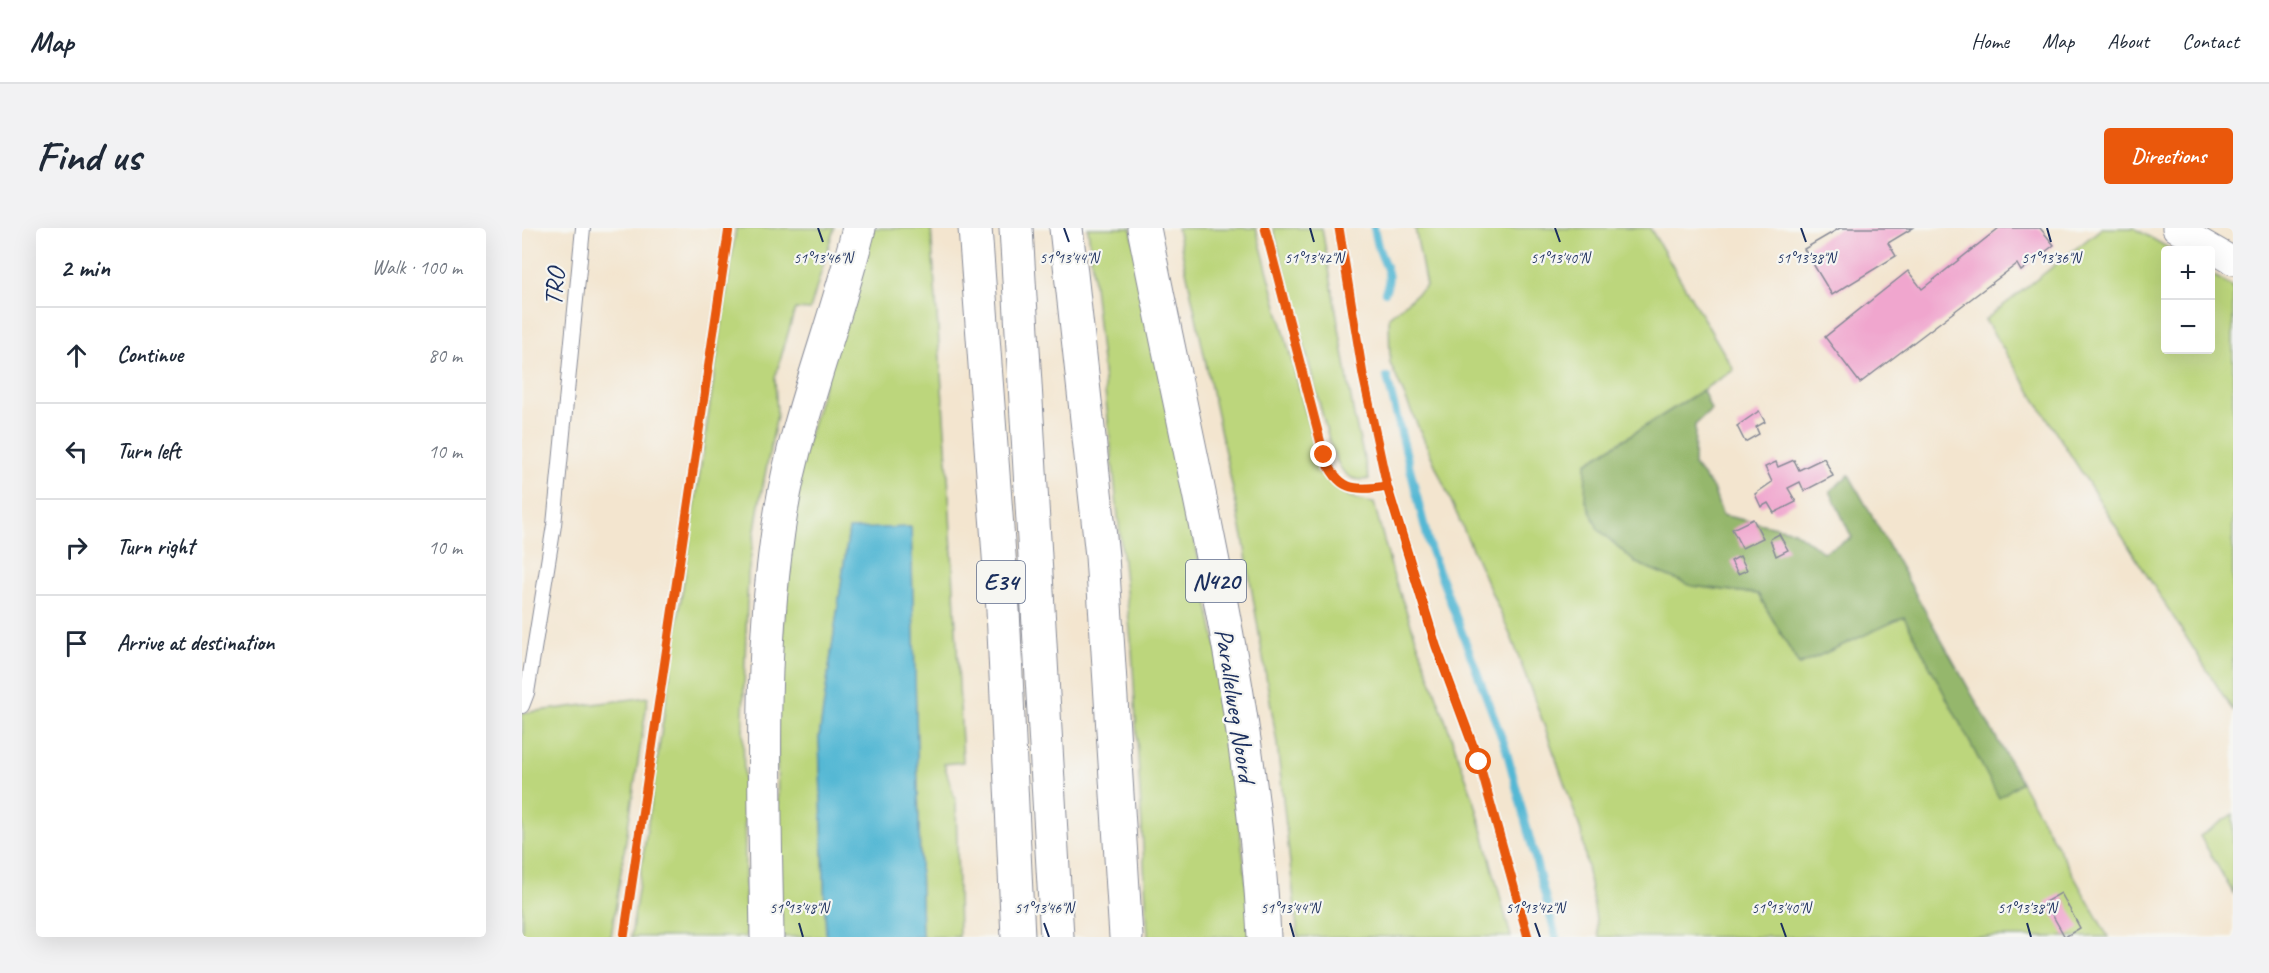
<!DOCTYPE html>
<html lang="en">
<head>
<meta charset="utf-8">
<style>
	body { margin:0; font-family:Caveat,sans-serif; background:#f2f2f3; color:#1f2937 }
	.controls { position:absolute; right:18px; top:18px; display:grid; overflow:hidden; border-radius:6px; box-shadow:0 6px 24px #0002 }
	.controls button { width:54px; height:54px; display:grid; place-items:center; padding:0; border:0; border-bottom:2px solid #e0e1e3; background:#fff; color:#1f2937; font:30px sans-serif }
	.stop { position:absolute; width:18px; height:18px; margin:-14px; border:4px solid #ea580c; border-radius:50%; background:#fff }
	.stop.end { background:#ea580c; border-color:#fff; box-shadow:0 2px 6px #0008 }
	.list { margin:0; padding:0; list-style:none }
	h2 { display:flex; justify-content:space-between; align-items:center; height:78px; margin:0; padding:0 24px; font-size:26px }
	h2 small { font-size:20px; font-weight:400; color:#747a83 }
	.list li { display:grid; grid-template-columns:39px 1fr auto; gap:18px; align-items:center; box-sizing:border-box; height:96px; padding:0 24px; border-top:2px solid #e0e1e3 }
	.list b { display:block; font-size:22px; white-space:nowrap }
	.list em { font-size:20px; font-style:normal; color:#747a83 }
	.icon { flex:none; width:33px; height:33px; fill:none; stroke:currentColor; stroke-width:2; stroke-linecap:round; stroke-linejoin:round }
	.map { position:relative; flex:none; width:1711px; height:709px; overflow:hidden; border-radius:6px }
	header { display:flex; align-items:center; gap:36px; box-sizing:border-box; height:84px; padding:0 30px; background:#fff; border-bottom:2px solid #e0e1e3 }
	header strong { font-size:28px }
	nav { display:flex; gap:33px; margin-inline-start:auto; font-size:21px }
	.intro { display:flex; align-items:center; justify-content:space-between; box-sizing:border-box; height:144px; padding:0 36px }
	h1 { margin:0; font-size:42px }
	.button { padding:15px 27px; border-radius:6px; background:#ea580c; color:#fff; font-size:21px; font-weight:700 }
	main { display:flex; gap:36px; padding:0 36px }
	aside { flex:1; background:#fff; border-radius:6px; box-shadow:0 6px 24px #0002 }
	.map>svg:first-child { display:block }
	.green { fill:#bcd67c; stroke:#6c826d; stroke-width:1.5 }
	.forest { fill:#95b76c; stroke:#587365; stroke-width:1.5 }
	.water { fill:#55b8d4; stroke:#387499; stroke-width:1.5 }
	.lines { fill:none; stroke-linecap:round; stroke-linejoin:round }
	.stream { stroke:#55b8d4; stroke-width:8 }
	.building { fill:#f0a6ce }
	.service-casing { stroke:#878a96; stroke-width:16 }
	.minor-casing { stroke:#878a96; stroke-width:29 }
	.trunk-casing { stroke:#878a96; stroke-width:35 }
	.motorway-casing { stroke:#878a96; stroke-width:35 }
	.service { stroke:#fff; stroke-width:14 }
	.minor { stroke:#fff; stroke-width:27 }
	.trunk { stroke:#fff; stroke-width:33 }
	.motorway { stroke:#fff; stroke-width:33 }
	.cycleway-casing { stroke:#f6f6f2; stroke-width:13 }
	.cycleway { stroke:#e8590c; stroke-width:9 }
	.route { stroke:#ea580c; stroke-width:8 }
	.ticks { fill:none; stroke:#1b2f5e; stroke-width:2 }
	.labels { text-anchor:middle; stroke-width:4.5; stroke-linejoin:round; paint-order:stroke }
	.shield { fill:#f6f6f2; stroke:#5d6b8a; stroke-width:1.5 }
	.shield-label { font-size:24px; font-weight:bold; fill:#1b2f5e }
	.street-label { font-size:26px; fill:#1b2f5e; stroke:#f6f6f2 }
	.ticks-label { font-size:15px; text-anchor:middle; fill:#1b2f5e; stroke:#f6f6f2; stroke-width:4.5; stroke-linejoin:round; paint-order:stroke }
</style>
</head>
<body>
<header>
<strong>Map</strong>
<nav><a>Home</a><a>Map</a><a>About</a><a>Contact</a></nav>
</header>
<div class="intro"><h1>Find us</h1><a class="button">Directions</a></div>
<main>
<aside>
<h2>2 min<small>Walk · 100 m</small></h2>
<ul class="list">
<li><svg class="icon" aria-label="ahead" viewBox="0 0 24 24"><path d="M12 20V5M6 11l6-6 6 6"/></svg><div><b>Continue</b></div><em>80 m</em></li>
<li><svg class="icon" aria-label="left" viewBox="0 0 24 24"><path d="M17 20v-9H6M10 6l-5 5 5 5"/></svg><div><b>Turn left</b></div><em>10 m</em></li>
<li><svg class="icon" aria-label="right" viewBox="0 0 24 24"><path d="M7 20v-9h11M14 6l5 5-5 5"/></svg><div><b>Turn right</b></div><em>10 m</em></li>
<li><svg class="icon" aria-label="arrive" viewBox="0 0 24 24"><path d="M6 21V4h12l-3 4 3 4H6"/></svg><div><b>Arrive at destination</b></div></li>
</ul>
</aside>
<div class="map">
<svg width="1711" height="709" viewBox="0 0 1711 709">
	<rect width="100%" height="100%" fill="#f6f6f2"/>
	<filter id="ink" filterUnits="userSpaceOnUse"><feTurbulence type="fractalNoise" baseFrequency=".0167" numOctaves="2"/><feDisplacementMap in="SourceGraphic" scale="12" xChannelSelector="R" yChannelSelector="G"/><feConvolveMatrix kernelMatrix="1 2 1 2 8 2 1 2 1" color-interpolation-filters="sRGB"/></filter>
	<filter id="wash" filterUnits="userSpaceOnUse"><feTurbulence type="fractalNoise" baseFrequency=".008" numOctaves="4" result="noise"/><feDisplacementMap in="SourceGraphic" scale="24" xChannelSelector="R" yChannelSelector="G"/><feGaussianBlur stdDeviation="1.35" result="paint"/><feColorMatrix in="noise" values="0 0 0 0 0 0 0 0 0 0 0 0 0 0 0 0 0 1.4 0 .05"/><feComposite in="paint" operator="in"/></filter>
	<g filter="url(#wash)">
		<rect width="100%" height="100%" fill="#f3e5cf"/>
		<path class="green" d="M214,0H312L288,82L273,81L253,150L255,187L237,277L226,346L221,490L224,709H109Z
			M348,0H409L426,247L441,534L422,536L434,574L437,709H400L389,299L327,302L297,510L304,709H258L254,463L279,235Z
			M566,0H609L698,436L731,709H626L610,421Z
			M655,0H734L798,238C811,261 825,272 852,275L871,346L953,575L989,709H776L755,515L721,309Z
			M751,0H800L832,188L847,251C823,256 816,238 809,219Z
			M893,0H1128L1212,142L1065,235L1170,358L1236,366L1277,437L1382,388L1477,569L1499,554L1586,709H1077L1059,603L1026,508L990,411L868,135L867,89L904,58Z
			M1580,0H1612L1650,22H1644V122H1688L1689,46L1711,59V483L1463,92Z
			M126,469L89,709H0V485Z
			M1711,586V665L1678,608Z"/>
		<path class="forest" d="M1181,162L1189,182L1173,197L1172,237L1191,260L1200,287L1272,303L1301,324L1330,310L1308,263L1327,247L1499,554L1477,570L1382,389L1277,437L1236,366L1170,358L1114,335L1076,301L1063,271L1064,235Z"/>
		<path class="water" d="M389,299L400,709H304L297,510L327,301Z"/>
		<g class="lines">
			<path class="stream" d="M852,0C854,8 855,17 858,24C864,40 871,47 863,64
				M865,149L908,320L984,521L1034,709"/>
		</g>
		<g id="blocks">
			<path class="building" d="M1318,0H1391L1366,15L1374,28L1310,67L1282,21Z
				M1477,0H1518L1532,17L1499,43L1495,36L1338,155L1303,109L1386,43L1400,61Z
				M1237,183L1243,194L1234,199L1237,206L1223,214L1215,198Z
				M1302,230L1311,248L1282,263L1278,254L1266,260L1274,274L1252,285L1246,275L1239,279L1233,266L1250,254L1243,239L1254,234L1256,239L1272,232L1277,242Z
				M1231,291L1241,310L1220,320L1210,301Z
				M1257,306L1266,322L1254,328L1248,311Z
				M1218,328L1225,342L1216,346L1209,333Z
				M1539,665L1558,700L1543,709L1523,674Z"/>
		</g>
	</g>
	<g filter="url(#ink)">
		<use href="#blocks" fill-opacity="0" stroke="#878a96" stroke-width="1.5"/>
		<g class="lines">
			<g class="service-casing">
				<path id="service" d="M0,478L5,465L32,297L61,0"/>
			</g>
			<g class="minor-casing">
				<path id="minor" d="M1654,0L1711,33"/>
			</g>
			<g class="trunk-casing">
				<path id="trunk" d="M622,0C668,235 730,469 742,709"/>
			</g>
			<g class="motorway-casing">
				<path id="motorway" d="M453,0L481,382L496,709
					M494,0L535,709
					M544,0L580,328L604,709
					M245,709C243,567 236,425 259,284C275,187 314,95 337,0"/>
			</g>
			<use href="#service" class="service"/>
			<use href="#minor" class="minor"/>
			<use href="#trunk" class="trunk"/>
			<use href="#motorway" class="motorway"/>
			<g class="cycleway-casing">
				<path id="cycleway" d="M743,0L802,227C816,263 831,263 865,258
					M817,0L841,147L865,258L914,418L957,534L1006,709
					M102,709L207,0"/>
			</g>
			<use href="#cycleway" class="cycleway"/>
		</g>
	</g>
	<g class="lines" filter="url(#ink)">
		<path class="route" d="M802,227C816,263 831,263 865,258L914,418L957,534"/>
	</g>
	<path class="ticks" d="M296,0L301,14M542,0L547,14M788,0L792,14M1033,0L1038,14M1279,0L1284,14M1525,0L1529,14M277,695L281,709M522,695L527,709M768,695L772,709M1013,695L1018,709M1259,695L1264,709M1505,695L1509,709"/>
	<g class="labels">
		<g class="shield">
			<rect x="664" y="332" width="60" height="42" rx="4.5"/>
			<rect x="455" y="333" width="48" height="42" rx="4.5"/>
		</g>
		<g class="shield-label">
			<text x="694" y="361">N420</text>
			<text x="479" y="362">E34</text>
		</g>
		<g class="street-label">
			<text transform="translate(32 59) rotate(-85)" y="9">TRO</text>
			<text transform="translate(714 477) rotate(81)" y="9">Parallelweg Noord</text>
		</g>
	</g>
	<g class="ticks-label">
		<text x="301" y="35">51°13'46"N</text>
		<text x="547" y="35">51°13'44"N</text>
		<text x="792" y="35">51°13'42"N</text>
		<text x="1038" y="35">51°13'40"N</text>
		<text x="1284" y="35">51°13'38"N</text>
		<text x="1529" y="35">51°13'36"N</text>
		<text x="277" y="685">51°13'48"N</text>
		<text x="522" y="685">51°13'46"N</text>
		<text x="768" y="685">51°13'44"N</text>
		<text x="1013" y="685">51°13'42"N</text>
		<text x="1259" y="685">51°13'40"N</text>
		<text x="1505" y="685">51°13'38"N</text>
	</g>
</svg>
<div class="controls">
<button>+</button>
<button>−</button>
</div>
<div class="stop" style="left:957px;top:534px"></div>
<div class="stop end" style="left:802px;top:227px"></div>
</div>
</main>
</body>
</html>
